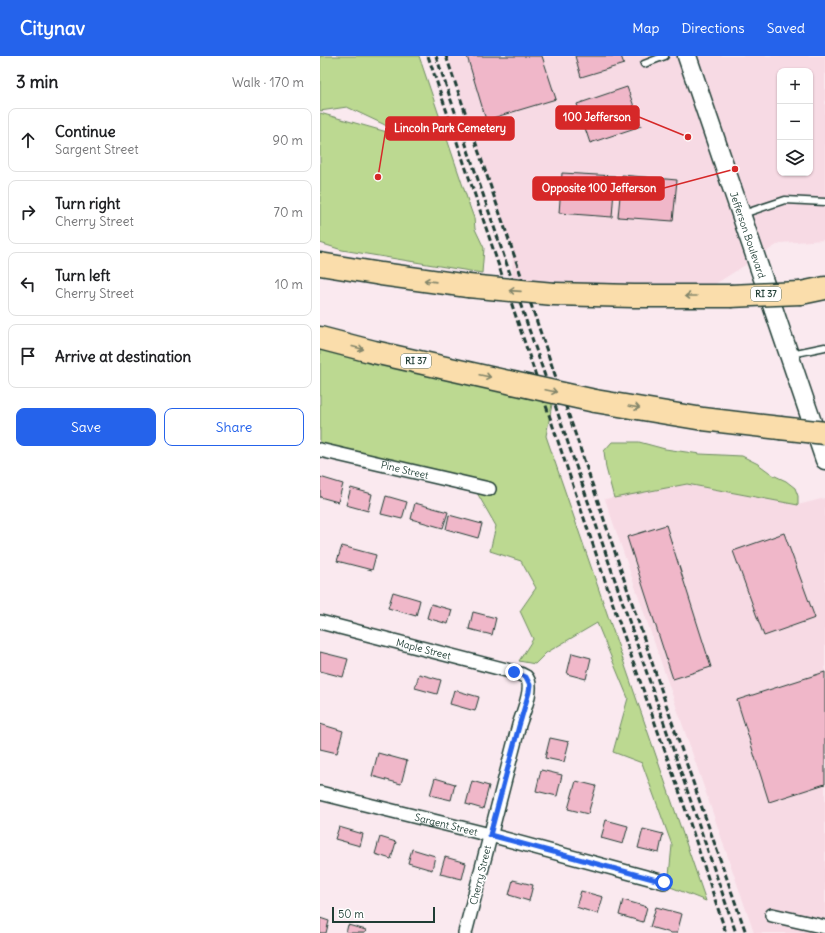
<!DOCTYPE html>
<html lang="en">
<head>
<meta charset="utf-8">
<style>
	body { margin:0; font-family:Delius,sans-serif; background:#f2f2f2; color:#202124 }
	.controls { position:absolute; right:12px; top:12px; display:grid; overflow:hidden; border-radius:8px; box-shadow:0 1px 3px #0004 }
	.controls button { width:36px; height:36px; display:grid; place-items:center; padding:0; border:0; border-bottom:1px solid #e0e0e0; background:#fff; color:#202124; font:20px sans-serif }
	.scale { position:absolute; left:12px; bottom:10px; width:103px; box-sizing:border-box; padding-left:4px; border:2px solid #1f3d34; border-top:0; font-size:11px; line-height:14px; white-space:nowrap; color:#1f3d34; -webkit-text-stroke:3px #fff; paint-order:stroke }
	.stop { position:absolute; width:12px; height:12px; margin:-9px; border:3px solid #2563eb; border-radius:50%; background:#fff }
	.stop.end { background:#2563eb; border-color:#fff; box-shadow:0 1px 4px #0008 }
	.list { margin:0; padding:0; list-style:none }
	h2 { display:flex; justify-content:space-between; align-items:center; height:52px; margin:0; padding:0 16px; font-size:17px }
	h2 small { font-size:13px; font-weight:400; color:#757577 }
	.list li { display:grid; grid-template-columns:26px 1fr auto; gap:12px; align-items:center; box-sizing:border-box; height:64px; margin:0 8px 8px; padding:0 8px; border:1px solid #e0e0e0; border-radius:8px }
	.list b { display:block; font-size:15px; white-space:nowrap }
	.list p { margin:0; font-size:13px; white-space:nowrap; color:#757577 }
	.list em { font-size:13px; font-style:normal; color:#757577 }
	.actions { display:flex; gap:8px; padding:12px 16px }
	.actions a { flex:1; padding:9px 0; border:1px solid #2563eb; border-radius:8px; text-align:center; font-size:14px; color:#2563eb }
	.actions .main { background:#2563eb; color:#fff }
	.icon { flex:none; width:22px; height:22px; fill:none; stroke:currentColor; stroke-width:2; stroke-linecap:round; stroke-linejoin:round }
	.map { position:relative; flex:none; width:505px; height:877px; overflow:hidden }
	header { display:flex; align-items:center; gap:24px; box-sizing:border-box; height:56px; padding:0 20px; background:#2563eb; color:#fff }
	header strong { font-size:19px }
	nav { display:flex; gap:22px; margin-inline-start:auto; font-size:14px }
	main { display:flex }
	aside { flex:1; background:#fff }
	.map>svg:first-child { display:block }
	.built { fill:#f7dae4; fill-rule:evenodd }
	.green { fill:#bcd991; stroke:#6e8b62 }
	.building { fill:#f0b7c9; stroke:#1f3d34 }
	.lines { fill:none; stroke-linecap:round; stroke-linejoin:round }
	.service-casing { stroke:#1f3d34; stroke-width:9 }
	.minor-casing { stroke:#1f3d34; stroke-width:16 }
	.secondary-casing { stroke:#1f3d34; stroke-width:21 }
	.motorway-casing { stroke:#1f3d34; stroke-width:25 }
	.service { stroke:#fff; stroke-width:6 }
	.minor { stroke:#fff; stroke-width:13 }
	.secondary { stroke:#fff; stroke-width:18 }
	.motorway { stroke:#faddab; stroke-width:22 }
	.rail { stroke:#1f3d34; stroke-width:3; stroke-dasharray:6 3; stroke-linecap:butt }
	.motorway-bridge-casing { stroke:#1f3d34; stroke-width:25; stroke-linecap:butt }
	.motorway-bridge { stroke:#faddab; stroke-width:22 }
	.oneway { stroke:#82856a }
	.route { stroke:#2563eb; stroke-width:5 }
	.labels { text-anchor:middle; stroke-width:3.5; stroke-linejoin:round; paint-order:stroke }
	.shield { fill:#fff; stroke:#627771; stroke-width:1 }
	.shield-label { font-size:9px; font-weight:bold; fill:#1f3d34 }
	.street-label { font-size:10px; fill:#1f3d34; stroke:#fff }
	.leader { fill:none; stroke:#d62828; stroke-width:1.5 }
	.callout-dot { fill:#d62828; stroke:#fff; stroke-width:1.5 }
	.callout { fill:#d62828; stroke:#d62828; stroke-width:1.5 }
	.callout-label { font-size:11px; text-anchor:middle; font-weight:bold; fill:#fff }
</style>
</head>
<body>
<header>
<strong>Citynav</strong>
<nav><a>Map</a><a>Directions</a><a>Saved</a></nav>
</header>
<main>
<aside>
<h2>3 min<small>Walk · 170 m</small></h2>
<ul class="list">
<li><svg class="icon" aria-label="ahead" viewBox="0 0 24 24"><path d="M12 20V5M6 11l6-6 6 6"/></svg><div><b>Continue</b><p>Sargent Street</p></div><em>90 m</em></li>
<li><svg class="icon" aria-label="right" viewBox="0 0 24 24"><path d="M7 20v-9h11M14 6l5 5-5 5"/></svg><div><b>Turn right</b><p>Cherry Street</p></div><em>70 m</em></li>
<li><svg class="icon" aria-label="left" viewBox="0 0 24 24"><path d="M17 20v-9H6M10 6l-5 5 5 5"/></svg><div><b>Turn left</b><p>Cherry Street</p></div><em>10 m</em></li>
<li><svg class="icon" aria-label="arrive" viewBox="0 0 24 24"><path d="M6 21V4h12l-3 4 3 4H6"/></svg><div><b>Arrive at destination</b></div></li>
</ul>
<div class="actions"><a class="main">Save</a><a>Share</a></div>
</aside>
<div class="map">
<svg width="505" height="877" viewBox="0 0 505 877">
	<rect width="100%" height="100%" fill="#fae9ef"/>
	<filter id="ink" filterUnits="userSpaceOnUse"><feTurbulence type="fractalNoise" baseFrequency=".025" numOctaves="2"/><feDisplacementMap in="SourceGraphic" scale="8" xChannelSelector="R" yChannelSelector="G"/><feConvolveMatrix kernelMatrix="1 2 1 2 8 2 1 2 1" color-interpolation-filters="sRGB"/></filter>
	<g filter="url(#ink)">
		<path class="built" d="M127,0H505V184L460,187L381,237L192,225L193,195ZM460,15H490V117H460Z
			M367,428L478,449L505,442V877H434L285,443Z"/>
		<path class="green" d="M0,0H99L151,154L154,162L155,173L164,192L162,217L22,194L0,187V57L88,82L63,68L27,51L0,55Z
			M0,281L233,343L226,380L386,845L348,830L352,789L322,707L293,696L308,642L277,567L226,597L215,608L199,605L213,583L200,555L216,532L201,505L170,495L176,470L156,435L0,393Z
			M292,386H319L345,393L380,398L422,400L438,408L453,419L466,425L475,432L478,440V449L367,428L294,442L286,412L284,395Z"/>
		<path class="building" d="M147,0H222L236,43L166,64Z
			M255,0H301L304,8L261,21Z
			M307,31L321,70L270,87L257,48Z
			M242,117L295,120L292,161L239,157Z
			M302,119L357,124L353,165L298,161Z
			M0,421L23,428L18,446L0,441Z
			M31,432L52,438L48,455L26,449Z
			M66,440L87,446L82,463L61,458Z
			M95,447L128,456L123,472L91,463Z
			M129,459L162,468L158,482L126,473Z
			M346,469L391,611L353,623L307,481Z
			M464,477L495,562L444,580L413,495Z
			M22,490L56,499L52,514L17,505Z
			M73,536L100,544L96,560L68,552Z
			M111,548L132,554L128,568L107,562Z
			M153,556L176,562L172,579L149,573Z
			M0,596L28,603L23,621L0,615Z
			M252,597L271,602L266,623L247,618Z
			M505,616V728L449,746L417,644Z
			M99,618L121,624L117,638L95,632Z
			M134,634L159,641L155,655L130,648Z
			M0,668L23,675L17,697L0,693Z
			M230,682L249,686L244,706L225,702Z
			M58,697L87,705L81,728L52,720Z
			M221,714L242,719L237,740L216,735Z
			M115,722L135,728L131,744L110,739Z
			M152,725L169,730L163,753L146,748Z
			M256,725L276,730L268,758L248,753Z
			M286,764L308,770L303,788L281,782Z
			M19,771L43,778L40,790L15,783Z
			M323,773L343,778L339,797L318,792Z
			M60,781L76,786L71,803L55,798Z
			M92,793L115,800L112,814L88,807Z
			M125,801L146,807L142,823L120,818Z
			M193,824L213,829L209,845L189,839Z
			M261,835L283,841L278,858L256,851Z
			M303,844L327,851L323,866L299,859Z
			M336,851L362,858L357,877H351L330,871Z
			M0,862L9,865L6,877H0Z
			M28,869L46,874L45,877H26Z"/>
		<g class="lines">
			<g class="service-casing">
				<path id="service" d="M324,8L345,0
					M423,158L465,144L505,146
					M471,298L505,291"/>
			</g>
			<g class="minor-casing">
				<g id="minor">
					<path id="s1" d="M0,394L169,433"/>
					<path id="s2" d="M0,566L194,616C198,617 203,619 206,621C215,630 202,659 199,669L145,877"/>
					<path id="s3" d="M0,737L170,779L344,826"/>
					<path d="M452,859L505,871"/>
				</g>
			</g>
			<g class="secondary-casing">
				<g id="secondary">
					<path id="s4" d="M367,0L505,404"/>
				</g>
			</g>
			<g class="motorway-casing">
				<path id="motorway" d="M0,208L61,218L148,230
					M481,237L505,232
					M234,238L314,240H410
					M0,282L54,296L193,327
					M275,345L383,363L460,372"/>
			</g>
			<use href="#service" class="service"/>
			<use href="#minor" class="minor"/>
			<use href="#secondary" class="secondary"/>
			<use href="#motorway" class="motorway"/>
			<path class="rail" d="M108,0L298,563L362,743L406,877
				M116,0L188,212L416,877
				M126,0L258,386L354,672L426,877"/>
			<g class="motorway-bridge-casing">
				<path id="motorway-bridge" d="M148,230L234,238
					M410,240L481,237
					M193,327L275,345
					M460,372L505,377"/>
			</g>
			<use href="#motorway-bridge" class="motorway-bridge"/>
		</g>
		<defs><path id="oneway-shaft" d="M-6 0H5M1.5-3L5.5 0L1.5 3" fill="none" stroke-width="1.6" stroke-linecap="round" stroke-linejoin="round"/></defs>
		<g class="oneway">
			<use href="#oneway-shaft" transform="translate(110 225) rotate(-172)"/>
			<use href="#oneway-shaft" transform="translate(195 235) rotate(-176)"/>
			<use href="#oneway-shaft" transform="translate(371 240) rotate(180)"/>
			<use href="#oneway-shaft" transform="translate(38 292) rotate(14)"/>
			<use href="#oneway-shaft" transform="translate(165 320) rotate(12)"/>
			<use href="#oneway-shaft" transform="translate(231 335) rotate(12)"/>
			<use href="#oneway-shaft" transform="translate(314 351) rotate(10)"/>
		</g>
	</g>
	<g class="lines" filter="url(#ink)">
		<path class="route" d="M194,616L206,621L210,629L209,636L199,670L170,779L344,826"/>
	</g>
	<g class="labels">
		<g class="shield">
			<rect x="431" y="231" width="30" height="14" rx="3"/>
			<rect x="81" y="298" width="30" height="14" rx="3"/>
		</g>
		<g class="shield-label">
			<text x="446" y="241">RI 37</text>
			<text x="96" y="308">RI 37</text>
		</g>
		<g class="street-label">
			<text dy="4" stroke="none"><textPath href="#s4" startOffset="189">Jefferson Boulevard</textPath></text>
			<text dy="4" stroke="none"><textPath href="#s1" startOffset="87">Pine Street</textPath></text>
			<text dy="4" stroke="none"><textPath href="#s2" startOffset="107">Maple Street</textPath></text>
			<text dy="4" stroke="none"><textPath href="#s3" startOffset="130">Sargent Street</textPath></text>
			<text transform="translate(160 819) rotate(-76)" y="4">Cherry Street</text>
		</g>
	</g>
	<path class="leader" d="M368 81L319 61M58 121L66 72M415 113L344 132"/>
	<g class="callout-dot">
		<circle cx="368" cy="81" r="4"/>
		<circle cx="58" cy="121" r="4"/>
		<circle cx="415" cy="113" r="4"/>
	</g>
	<g class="callout">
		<rect x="236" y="50" width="83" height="23" rx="4"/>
		<rect x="66" y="61" width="128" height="23" rx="4"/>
		<rect x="213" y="121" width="131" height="23" rx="4"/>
	</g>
	<g class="callout-label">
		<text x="277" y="65">100 Jefferson</text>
		<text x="130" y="76">Lincoln Park Cemetery</text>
		<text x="279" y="136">Opposite 100 Jefferson</text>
	</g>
</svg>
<div class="controls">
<button>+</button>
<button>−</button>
<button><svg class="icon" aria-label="layers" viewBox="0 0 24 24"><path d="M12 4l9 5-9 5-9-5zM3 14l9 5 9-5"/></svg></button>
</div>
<div class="scale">50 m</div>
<div class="stop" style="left:344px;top:826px"></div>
<div class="stop end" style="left:194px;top:616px"></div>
</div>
</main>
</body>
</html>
